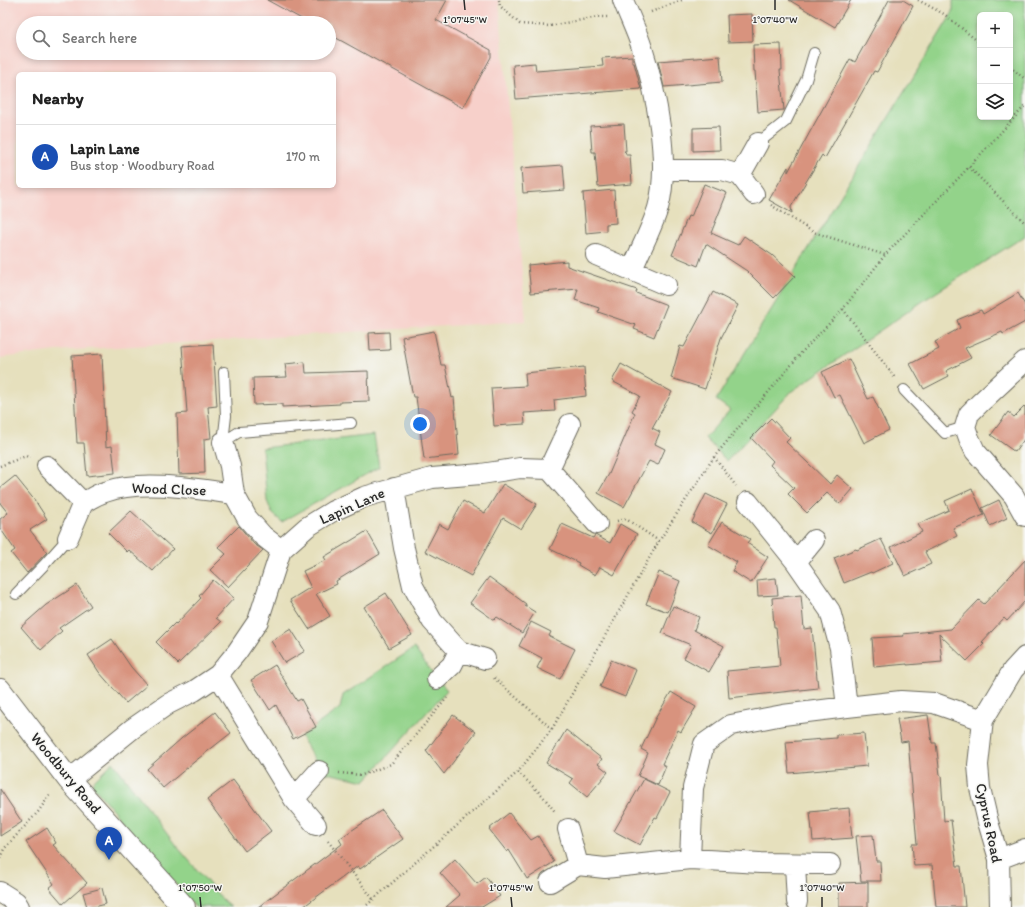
<!DOCTYPE html>
<html lang="en">
<head>
<meta charset="utf-8">
<style>
	body { margin:0; font-family:Itim,sans-serif; background:#f2f2f2; color:#222 }
	.controls { position:absolute; right:12px; top:12px; display:grid; overflow:hidden; border-radius:6px; box-shadow:0 2px 6px #0003 }
	.controls button { width:36px; height:36px; display:grid; place-items:center; padding:0; border:0; border-bottom:1px solid #e0e0e0; background:#fff; color:#222; font:20px sans-serif }
	.you { position:absolute; left:420px; top:424px; width:14px; height:14px; margin:-10px; border:3px solid #fff; border-radius:50%; background:#1a73e8; box-shadow:0 0 0 6px #1a73e833 }
	.badge { display:grid; place-items:center; width:26px; height:26px; border-radius:50%; background:#b5179e; color:#fff; font-size:13px; font-weight:700 }
	.pin { position:absolute; translate:-50% -33px; filter:drop-shadow(0 1px 2px #0008) }
	.pin::after { content:''; position:absolute; top:21px; width:14px; height:12px; background:inherit; clip-path:polygon(0 0,100% 0,50% 100%) }
	.list { margin:0; padding:0; list-style:none }
	h2 { display:flex; justify-content:space-between; align-items:center; height:52px; margin:0; padding:0 16px; font-size:17px }
	h2 small { font-size:13px; font-weight:400; color:#767676 }
	.list li { display:grid; grid-template-columns:26px 1fr auto; gap:12px; align-items:center; box-sizing:border-box; height:64px; padding:0 16px; border-top:1px solid #e0e0e0 }
	.list b { display:block; font-size:15px; white-space:nowrap }
	.list p { margin:0; font-size:13px; white-space:nowrap; color:#767676 }
	.list em { font-size:13px; font-style:normal; color:#767676 }
	.icon { flex:none; width:22px; height:22px; fill:none; stroke:currentColor; stroke-width:2; stroke-linecap:round; stroke-linejoin:round }
	.map { position:relative; flex:none; width:1025px; height:907px; overflow:hidden }
	.search { position:absolute; background:#fff; box-shadow:0 2px 6px #0003; left:16px; top:16px; width:320px; height:44px; display:flex; align-items:center; gap:10px; box-sizing:border-box; padding:0 14px; border-radius:22px; color:#767676; font-size:15px }
	.panel { position:absolute; background:#fff; box-shadow:0 2px 6px #0003; left:16px; top:72px; width:320px; height:116px; border-radius:6px }
	.map>svg:first-child { display:block }
	.built { fill:#f7d0ca; fill-rule:evenodd }
	.green { fill:#93d38a; stroke:#5f7f5a; fill-rule:evenodd }
	.building { fill:#d8937e }
	.lines { fill:none; stroke-linecap:round; stroke-linejoin:round }
	.service-casing { stroke:#6c6a5e; stroke-width:12 }
	.minor-casing { stroke:#6c6a5e; stroke-width:22 }
	.tertiary-casing { stroke:#6c6a5e; stroke-width:24 }
	.path { stroke:#6c6a5e; stroke-width:2.5; stroke-dasharray:1 3; stroke-linecap:butt }
	.service { stroke:#fff; stroke-width:10 }
	.minor { stroke:#fff; stroke-width:20 }
	.tertiary { stroke:#fff; stroke-width:22 }
	.ticks { fill:none; stroke:#2b2b2b; stroke-width:1.5 }
	.labels { text-anchor:middle; stroke-width:3; stroke-linejoin:round; paint-order:stroke }
	.street-label { font-size:15px; fill:#2b2b2b; stroke:#f6f6f2 }
	.ticks-label { font-size:10px; text-anchor:middle; fill:#2b2b2b; stroke:#f6f6f2; stroke-width:3; stroke-linejoin:round; paint-order:stroke }
</style>
</head>
<body>
<div class="map">
<svg width="1025" height="907" viewBox="0 0 1025 907">
	<rect width="100%" height="100%" fill="#f6f6f2"/>
	<filter id="ink" filterUnits="userSpaceOnUse"><feTurbulence type="fractalNoise" baseFrequency=".025" numOctaves="2"/><feDisplacementMap in="SourceGraphic" scale="8" xChannelSelector="R" yChannelSelector="G"/><feConvolveMatrix kernelMatrix="1 2 1 2 8 2 1 2 1" color-interpolation-filters="sRGB"/></filter>
	<filter id="wash" filterUnits="userSpaceOnUse"><feTurbulence type="fractalNoise" baseFrequency=".012" numOctaves="4" result="noise"/><feDisplacementMap in="SourceGraphic" scale="16" xChannelSelector="R" yChannelSelector="G"/><feGaussianBlur stdDeviation="0.9" result="paint"/><feColorMatrix in="noise" values="0 0 0 0 0 0 0 0 0 0 0 0 0 0 0 0 0 1.4 0 .05"/><feComposite in="paint" operator="in"/></filter>
	<g filter="url(#wash)">
		<rect width="100%" height="100%" fill="#e6e0bd"/>
		<path class="built" d="M0,0H499L526,321L56,351L0,358ZM23,23H329V53H23ZM18,74H334V186H18Z"/>
		<path class="green" d="M953,0H1025V236L929,297L792,391L727,461L705,438L730,410L716,400L953,12ZM980,15H1010V117H980Z
			M374,435L379,467L282,522L272,513L267,501L262,448Z
			M414,648L437,679L447,690L365,781L322,772L301,736L340,708L343,695Z
			M113,762L174,843L222,899L231,907H195L91,784Z"/>
		<g id="blocks">
			<path class="building" d="M267,0H447L436,20L491,50V57L463,108L329,34V23H309Z
				M789,0H851L835,27Z
				M889,0H903L913,6L877,72L874,71L825,158L822,155L791,207L792,213L769,200L788,167V172L850,59L855,62Z
				M752,14L753,41L728,42L727,15Z
				M781,44L782,70H780L784,110L758,112L755,71H754L753,45Z
				M632,56V63H634L641,89L516,99L513,65L535,63L536,71L603,66L602,58Z
				M720,56L722,82L664,87L658,61Z
				M624,124L626,151H624L626,153V155H630L632,184L598,187L595,152H592L590,126Z
				M719,127L720,150L693,151V128Z
				M563,165L565,190L523,193L521,168Z
				M704,184L727,193L711,233L738,245L744,236L772,255L795,276L774,298L747,271L706,244L698,266L672,255L688,216L691,217Z
				M614,190L616,223L606,224V231L586,233L583,193Z
				M567,261V266L637,290L636,293L667,305L654,337L634,329L636,325L598,312L599,308L575,300L578,289L531,293L528,265Z
				M713,292L738,305L721,338L705,389L671,378L680,346L684,347Z
				M1018,293L1025,305V322L1003,334L1002,332L965,348L971,358L946,371L949,376L924,389L910,364L939,349L935,342L960,328L957,320L981,310L983,314Z
				M434,331L441,365H445L452,398L454,397L459,455L424,459L416,397H413L402,337Z
				M389,332L390,350L370,351L369,333Z
				M213,344L217,406L208,407L211,438L204,439L205,473L179,474L177,414L187,413L182,346Z
				M102,354L106,447L112,446L115,473L87,476L84,443H77L72,356Z
				M849,359L868,399L873,397L889,430L864,443L840,395L834,397L822,372Z
				M305,362L306,373L368,371L369,401L340,402V404L282,407V404L254,405L253,378L287,377L285,364Z
				M621,364L672,392L652,428L660,432L655,444L665,449L658,465L649,461L624,507L598,493L609,474L635,413L632,411L640,396L612,381Z
				M584,367L586,396L554,400L555,411L524,413L525,424L494,426L491,388L526,386L525,373Z
				M1025,406V438L1015,452L991,435L1008,412L1014,417Z
				M771,418L790,438L786,442L830,484L837,475L853,489L840,504L827,493L807,513L788,494L794,488L770,465L773,461L751,438Z
				M15,476L36,502L47,519L30,530L47,552L27,573L11,553L15,550L0,528V519L8,513L0,503V488Z
				M503,484L537,504L521,529L503,518L471,576L425,551L439,524L448,529L463,501L485,513Z
				M972,489L984,515L953,528L957,536L925,552L931,564L905,576L891,547L922,532L918,524L949,510L945,501Z
				M706,494L727,504L712,533L692,522Z
				M999,500L1007,518L990,526L982,508Z
				M131,511L173,549L153,571L129,550L127,552L108,533Z
				M722,522L750,539L747,543L768,557L751,583L732,571L737,562L708,545Z
				M562,524L593,538L595,535L610,543L620,524L637,534L614,575L600,567L595,575L578,565L579,563L550,549Z
				M239,526L254,544L263,550L228,587L210,570L226,554L218,547Z
				M367,531L380,554L336,581L337,584L316,594L330,616L309,629L290,600L311,587V588L303,571L326,560L324,557Z
				M881,539L893,563L872,573L871,572L844,583L834,558L856,549L857,550Z
				M1025,560V601L1007,621L1004,618L982,642L984,644L967,661L939,634L942,662L907,665V664L874,667L872,638L904,636L903,634L951,629L979,600L984,604Z
				M659,572L680,581L668,612L646,604Z
				M489,577L526,604L525,606L535,612L522,633L497,617L494,620L470,603Z
				M776,578L778,595L758,596L757,580Z
				M213,580L234,598L216,618L221,622L178,664L156,642L175,623L176,624L201,598L199,596Z
				M77,585L91,606L59,628L62,631L41,650L21,627L46,605Z
				M386,593L412,635L389,648L364,607Z
				M801,595L804,629L812,628L818,688L729,698L727,671L780,666L776,627H774L772,598Z
				M673,606L699,617L694,630L724,646L709,672L684,658L691,645L662,633Z
				M531,622L551,632L549,636L575,649L560,679L537,668L542,658L519,646Z
				M291,629L305,651L285,663L271,641Z
				M112,639L131,667L147,685L126,703L99,672L88,655Z
				M611,660L636,670L625,697L600,687Z
				M275,665L297,701L301,699L316,727L293,739L276,705L270,710L251,680Z
				M671,692L696,707L681,732L678,730L662,764L666,766L658,785L638,776L648,753L641,749L655,719Z
				M215,712L231,733L194,762L163,788L147,769L182,738Z
				M453,715L476,732L444,774L426,751Z
				M928,715L932,743H936L940,775H941L944,821L951,820L957,866H961L965,907H936L932,865L914,866L912,844H917L908,741L901,742L897,719Z
				M566,730L602,759L598,764L608,772L587,797L570,783L573,779L546,763Z
				M864,733L867,766L789,773L786,742L836,738V735Z
				M644,779L670,792L657,818L655,817L640,845L614,831Z
				M233,780L271,831L245,851L207,800Z
				M0,789L22,822L0,836Z
				M849,808L852,838L813,841L810,812Z
				M382,810L403,839L360,869L358,866L303,907H258L342,844L339,839Z
				M509,813L531,840L538,836L554,862L527,879L509,850L507,852L489,829Z
				M47,828L56,843L53,845L87,883L63,904L49,888L54,884L26,842Z
				M873,835L876,861H880L881,881H861L856,836Z
				M455,859L477,884L486,877L500,896L482,907H446L460,895L440,873Z
				M868,882V907H839V883Z
				M102,888L106,904L94,907H87L83,893Z"/>
		</g>
	</g>
	<g filter="url(#ink)">
		<use href="#blocks" fill-opacity="0" stroke="#6c6a5e" stroke-width="1"/>
		<g class="lines">
			<g class="service-casing">
				<path id="service" d="M758,143L786,121L806,80L814,53
					M904,390L945,433L965,427
					M223,442L239,432L351,423
					M223,442L226,416L224,372
					M16,594L44,565L68,538"/>
			</g>
			<g class="minor-casing">
				<path id="minor" d="M623,0C629,16 637,32 642,48C656,92 671,163 658,208C652,228 640,250 632,270
					M664,170H722L740,175L754,194
					M740,175L758,143
					M596,255L666,285
					M1025,361L980,403L969,414L965,427L969,438L975,451L1014,496L1025,516
					M570,424L549,469L597,524
					M223,442L230,466L234,494L247,518L263,536L281,550
					M47,466L83,503L68,538
					M394,488L404,548L413,586L432,621L459,651L485,659
					M748,502L796,562L830,611L840,648L847,707
					M83,503C90,499 97,494 105,492C141,479 197,489 234,494
					M796,562L814,540
					M218,675L294,799L316,825
					M437,679L452,665L459,651
					M69,780L132,729L168,704L194,691L218,675L237,652L258,621L281,550L307,527L333,511L364,497L432,478L481,474L520,468L549,469
					M294,799L319,771
					M690,859L693,788L704,744L731,725L783,715L847,707L901,701L934,703L983,720
					M999,859L1025,849
					M795,864L797,902
					M578,865L605,868L690,859L760,863L830,864
					M550,882L578,865L568,829
					M0,892L16,902L19,907
					M1000,907L999,859L988,822L980,788L978,765L983,720L1013,670L1025,657"/>
			</g>
			<g class="tertiary-casing">
				<path id="tertiary" d="M0,690L69,780L184,907"/>
			</g>
			<path class="path" d="M499,0L500,6L520,24L549,26L598,17H609
				M918,0L944,14L980,43
				M651,12L682,0
				M1010,67L1025,79
				M969,167L1025,223
				M771,205L813,232L885,255
				M843,309L895,378
				M714,457L736,486
				M0,466L26,456L30,458
				M617,521L626,519L659,541
				M494,678L552,729
				M518,772L542,795L556,813
				M339,773L362,775L391,764L447,698
				M328,841L373,899
				M0,858L4,849L38,812L51,793
				M367,905L518,772L552,729L659,541L714,457L802,352L843,309L885,255L969,167L1025,106"/>
			<use href="#service" class="service"/>
			<use href="#minor" class="minor"/>
			<use href="#tertiary" class="tertiary"/>
		</g>
	</g>
	<path class="ticks" d="M464,0L465,10M775,0V10M200,897L201,907M511,897L512,907M822,897V907"/>
	<g class="labels">
		<g class="street-label">
			<text transform="translate(169 489) rotate(2)" y="5">Wood Close</text>
			<text transform="translate(352 506) rotate(-24)" y="5">Lapin Lane</text>
			<text transform="translate(66 773) rotate(50)" y="5">Woodbury Road</text>
			<text transform="translate(989 823) rotate(78)" y="5">Cyprus Road</text>
		</g>
	</g>
	<g class="ticks-label">
		<text x="465" y="23">1°07'45"W</text>
		<text x="775" y="23">1°07'40"W</text>
		<text x="200" y="891">1°07'50"W</text>
		<text x="511" y="891">1°07'45"W</text>
		<text x="822" y="891">1°07'40"W</text>
	</g>
</svg>
<div class="controls">
<button>+</button>
<button>−</button>
<button><svg class="icon" aria-label="layers" viewBox="0 0 24 24"><path d="M12 4l9 5-9 5-9-5zM3 14l9 5 9-5"/></svg></button>
</div>
<div class="you"></div>
<div class="pin badge" style="left:109px;top:860px;background:#1a4fb4">A</div>
<div class="search"><svg class="icon" aria-label="search" viewBox="0 0 24 24"><circle cx="10" cy="10" r="6"/><path d="M15 15l6 6"/></svg>Search here</div>
<section class="panel">
<h2>Nearby<small></small></h2>
<ul class="list">
<li><span class="badge" style="background:#1a4fb4">A</span><div><b>Lapin Lane</b><p>Bus stop · Woodbury Road</p></div><em>170 m</em></li>
</ul>
</section>
</div>
</body>
</html>
